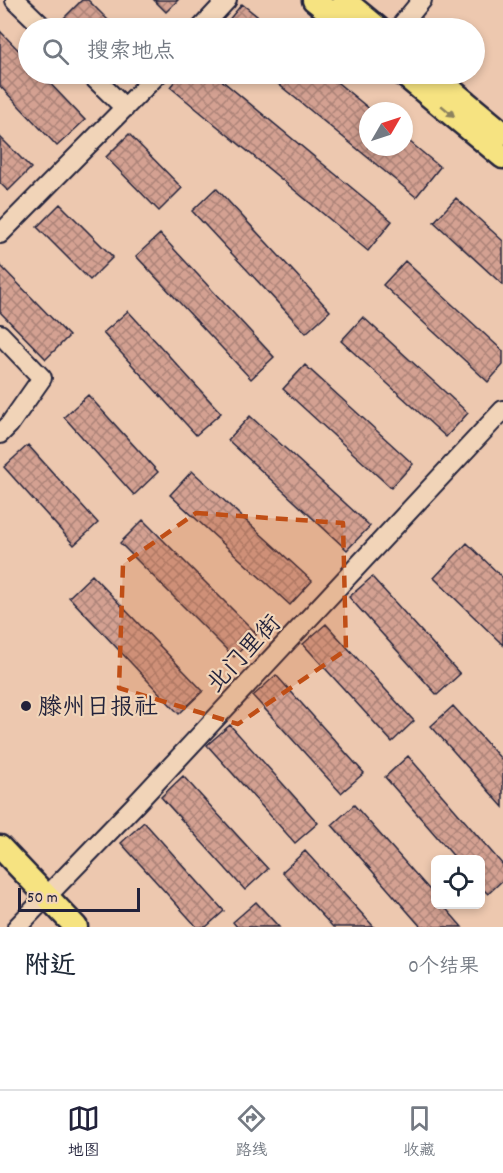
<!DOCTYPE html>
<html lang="zh">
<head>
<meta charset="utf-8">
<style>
	body { margin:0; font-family:Dekko,"LXGW WenKai TC",sans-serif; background:#f6f6f7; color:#1f2937 }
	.controls { position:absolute; right:18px; bottom:18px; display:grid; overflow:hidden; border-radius:9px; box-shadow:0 3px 9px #0003 }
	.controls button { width:54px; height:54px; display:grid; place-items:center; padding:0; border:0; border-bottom:2px solid #e0e1e3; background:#fff; color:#1f2937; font:30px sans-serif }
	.compass { position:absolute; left:359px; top:102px; width:54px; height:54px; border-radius:50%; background:#fff; box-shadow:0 3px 9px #0003; rotate:51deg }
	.scale { position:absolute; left:18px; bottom:15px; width:122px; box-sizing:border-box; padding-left:6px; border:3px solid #22223b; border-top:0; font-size:16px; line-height:21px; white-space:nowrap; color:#22223b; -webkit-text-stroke:4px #f1d4b8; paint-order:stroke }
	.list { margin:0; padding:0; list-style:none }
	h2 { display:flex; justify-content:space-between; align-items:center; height:78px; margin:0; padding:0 24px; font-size:26px }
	h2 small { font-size:20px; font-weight:400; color:#747a83 }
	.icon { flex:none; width:33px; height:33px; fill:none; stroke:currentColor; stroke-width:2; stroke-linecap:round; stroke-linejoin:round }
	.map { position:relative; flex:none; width:503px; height:927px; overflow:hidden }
	.search { position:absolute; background:#fff; box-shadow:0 3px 9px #0003; left:18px; right:18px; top:18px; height:66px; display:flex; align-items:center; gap:15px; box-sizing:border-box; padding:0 21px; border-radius:33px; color:#747a83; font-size:22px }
	.sheet { height:162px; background:#fff }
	nav { display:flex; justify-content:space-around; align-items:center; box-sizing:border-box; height:84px; border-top:2px solid #e0e1e3; background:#fff; font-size:16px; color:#747a83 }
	nav a { display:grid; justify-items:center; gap:3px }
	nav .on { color:#22223b }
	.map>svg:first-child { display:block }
	.building { fill:url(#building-cross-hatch); stroke:#22223b; stroke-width:1.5 }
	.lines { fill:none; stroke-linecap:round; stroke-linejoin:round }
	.minor-casing { stroke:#22223b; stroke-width:22 }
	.major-casing { stroke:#22223b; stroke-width:27 }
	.minor { stroke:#f1d4b8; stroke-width:18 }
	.major { stroke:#f6e381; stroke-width:22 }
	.oneway { fill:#8c825e }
	.marked { fill:#c04e15; fill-opacity:0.2; stroke:#c04e15; stroke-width:4.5; stroke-dasharray:12 8; stroke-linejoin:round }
	.poi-dot { fill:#22223b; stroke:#f1d4b8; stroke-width:2 }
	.labels { text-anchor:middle; stroke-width:4.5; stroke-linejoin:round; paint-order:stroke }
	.street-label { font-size:24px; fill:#22223b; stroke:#f1d4b8 }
	.poi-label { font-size:24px; fill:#22223b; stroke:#f1d4b8; text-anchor:start }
</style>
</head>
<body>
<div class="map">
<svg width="503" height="927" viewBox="0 0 503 927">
	<defs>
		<pattern id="building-cross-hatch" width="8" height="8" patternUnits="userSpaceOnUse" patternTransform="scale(1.5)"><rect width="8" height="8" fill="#d4a192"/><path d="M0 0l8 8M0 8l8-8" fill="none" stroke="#ac8378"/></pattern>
	</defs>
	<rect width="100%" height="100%" fill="#edc8af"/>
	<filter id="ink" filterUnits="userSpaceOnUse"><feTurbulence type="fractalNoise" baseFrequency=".0167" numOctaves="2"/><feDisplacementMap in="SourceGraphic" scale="12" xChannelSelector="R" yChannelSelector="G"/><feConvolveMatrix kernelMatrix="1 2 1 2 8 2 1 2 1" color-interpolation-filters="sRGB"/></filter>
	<g filter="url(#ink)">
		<path class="building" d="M82,0H88L116,28H71L62,20Z
			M154,0H178L166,12Z
			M242,4L272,28H222Z
			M0,31L28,60V74H41L85,120L57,146L0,86Z
			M181,74H214L392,221L368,251L170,87Z
			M266,74H327L372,111H368V147H404V137L440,167L416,197Z
			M129,134L182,188L159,211L106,157Z
			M0,137L31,168L8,191L0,183Z
			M216,188L330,311L306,333L192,211Z
			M456,198L503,241V285L434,222Z
			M60,204L113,257L90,280L37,227Z
			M160,234L274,357L251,379L136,256Z
			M405,261L503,351V365L488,382L383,285Z
			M0,265L69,336L46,359L0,312Z
			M128,311L221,413L196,435L103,333Z
			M363,317L468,413L446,437L341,341Z
			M305,365L413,464L391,488L283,389Z
			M88,395L158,472L134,495L64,417Z
			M250,416L370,526L347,550L228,440Z
			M28,445L98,523L74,545L4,467Z
			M192,471L312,581L290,605L170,495Z
			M143,520L257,634L234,657L120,543Z
			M467,543L503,578V645L434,578Z
			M92,575L203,691L179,714L69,597Z
			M372,577L460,674L437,695L349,597Z
			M326,624L414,721L392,742L303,644Z
			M276,675L364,773L341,793L253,696Z
			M453,706L503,761V807L431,726Z
			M230,725L318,823L295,843L207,745Z
			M408,756L503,865V880L488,894L480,886V860H457L385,777Z
			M183,776L268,869L245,890L161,797Z
			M354,805L436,897V904H442L462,927H421L332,825Z
			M144,822L224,911L206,927H197L121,843Z
			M305,851L374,927H333L282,872Z
			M256,902L279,927H237L233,922Z"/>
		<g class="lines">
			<g class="minor-casing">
				<path id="minor" d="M15,0L44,28
					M201,28L227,0
					M399,28L422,0
					M90,74L125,108
					M0,234L158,74
					M0,334L42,378L9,425L0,434
					M17,927L133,807L503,410"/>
			</g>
			<g class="major-casing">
				<path id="major" d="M314,0L349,28
					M344,0L378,28
					M403,74L503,157
					M432,74L503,133
					M0,847L76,927"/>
			</g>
			<use href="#minor" class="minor"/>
			<use href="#major" class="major"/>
		</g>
		<defs><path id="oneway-solid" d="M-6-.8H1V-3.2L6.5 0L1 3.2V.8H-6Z" transform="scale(1.5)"/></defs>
		<use class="oneway" href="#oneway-solid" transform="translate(448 111) rotate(40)"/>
	</g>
	<path class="marked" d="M196,513L343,523L346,650L238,724L119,688L123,564Z"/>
	<circle class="poi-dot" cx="26" cy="706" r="6"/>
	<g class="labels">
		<g class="street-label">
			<text transform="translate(243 653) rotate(-47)" y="8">北门里街</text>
		</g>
		<g class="poi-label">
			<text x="38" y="714">滕州日报社</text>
		</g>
	</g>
</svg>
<div class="controls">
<button><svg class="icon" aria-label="locate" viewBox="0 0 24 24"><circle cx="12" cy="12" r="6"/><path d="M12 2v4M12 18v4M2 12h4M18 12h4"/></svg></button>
</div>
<svg class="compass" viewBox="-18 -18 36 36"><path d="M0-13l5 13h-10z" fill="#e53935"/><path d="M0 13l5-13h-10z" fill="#747a83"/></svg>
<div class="scale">50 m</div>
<div class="search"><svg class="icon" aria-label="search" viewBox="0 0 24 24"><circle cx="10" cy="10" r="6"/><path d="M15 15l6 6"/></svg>搜索地点</div>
</div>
<section class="sheet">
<h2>附近<small>0个结果</small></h2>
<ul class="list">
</ul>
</section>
<nav>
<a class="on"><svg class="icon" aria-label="map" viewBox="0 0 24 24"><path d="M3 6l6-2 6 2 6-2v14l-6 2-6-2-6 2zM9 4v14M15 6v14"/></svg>地图</a>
<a><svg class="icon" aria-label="directions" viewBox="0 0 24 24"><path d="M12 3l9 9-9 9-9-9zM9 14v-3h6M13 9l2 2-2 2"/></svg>路线</a>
<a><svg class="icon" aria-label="saved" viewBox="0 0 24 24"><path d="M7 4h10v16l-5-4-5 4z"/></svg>收藏</a>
</nav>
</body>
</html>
